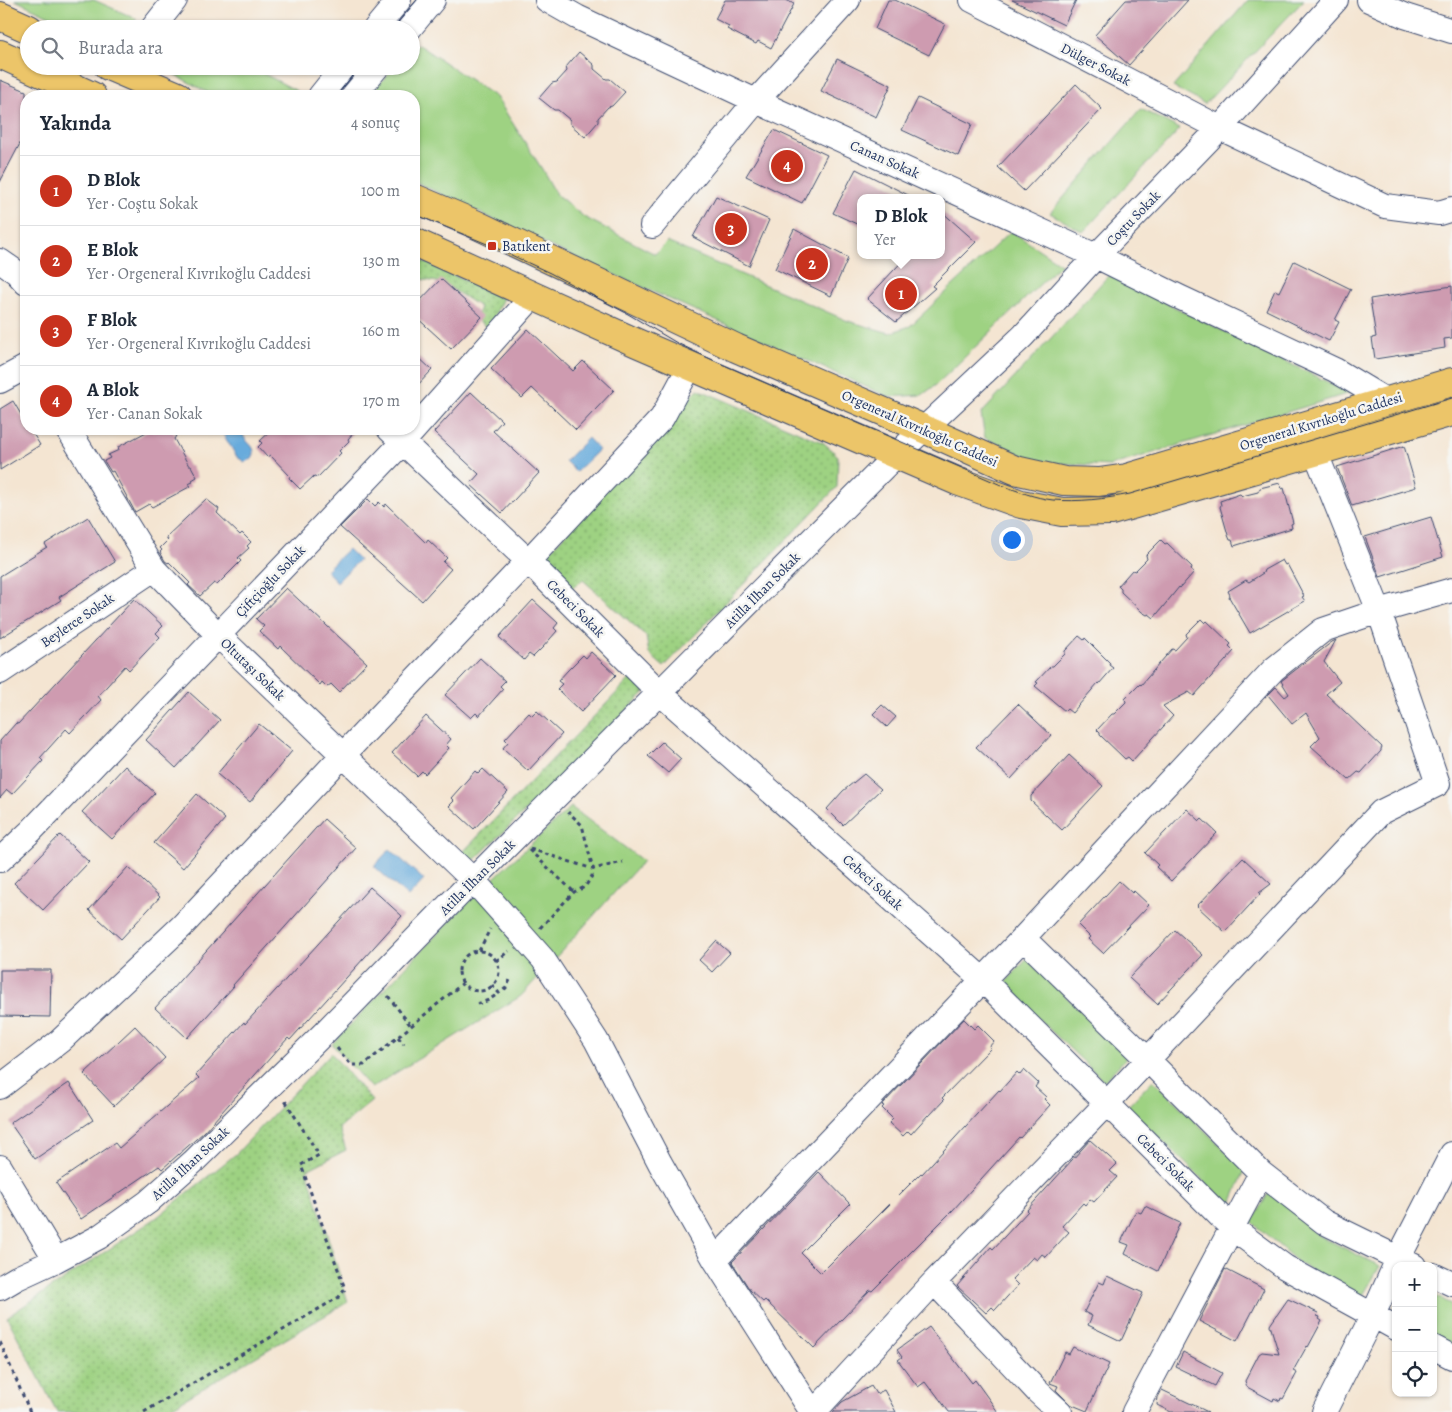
<!DOCTYPE html>
<html lang="tr">
<head>
<meta charset="utf-8">
<style>
	body { margin:0; font-family:Alegreya,serif; background:#f2f2f3; color:#1f2937 }
	.controls { position:absolute; right:15px; bottom:15px; display:grid; overflow:hidden; border-radius:10px; box-shadow:0 1px 4px #0004 }
	.controls button { width:45px; height:45px; display:grid; place-items:center; padding:0; border:0; border-bottom:1px solid #e0e1e3; background:#fff; color:#1f2937; font:25px sans-serif }
	.you { position:absolute; left:1011px; top:539px; width:18px; height:18px; margin:-12px; border:4px solid #fff; border-radius:50%; background:#1a73e8; box-shadow:0 0 0 8px #1a73e833 }
	.badge { display:grid; place-items:center; width:32px; height:32px; border-radius:50%; background:#c8321e; color:#fff; font-size:16px; font-weight:700 }
	.pin { position:absolute; translate:-50% -50%; border:2px solid #fff; box-shadow:0 1px 5px #0006 }
	.popup { position:absolute; left:857px; top:194px; width:88px; height:65px; box-sizing:border-box; display:grid; place-content:center; border-radius:10px; background:#fff; filter:drop-shadow(0 1px 4px #0005); font-size:16px; white-space:nowrap; color:#747a83 }
	.popup b { font-size:19px; color:#1f2937 }
	.popup::after { content:''; position:absolute; left:50%; top:100%; margin-left:-10px; border:10px solid transparent; border-top-color:#fff }
	.list { margin:0; padding:0; list-style:none }
	h2 { display:flex; justify-content:space-between; align-items:center; height:65px; margin:0; padding:0 20px; font-size:21px }
	h2 small { font-size:16px; font-weight:400; color:#747a83 }
	.list li { display:grid; grid-template-columns:32px 1fr auto; gap:15px; align-items:center; box-sizing:border-box; height:70px; padding:0 20px; border-top:1px solid #e0e1e3 }
	.list b { display:block; font-size:19px; white-space:nowrap }
	.list p { margin:0; font-size:16px; white-space:nowrap; color:#747a83 }
	.list em { font-size:16px; font-style:normal; color:#747a83 }
	.icon { flex:none; width:28px; height:28px; fill:none; stroke:currentColor; stroke-width:2; stroke-linecap:round; stroke-linejoin:round }
	.map { position:relative; flex:none; width:1452px; height:1412px; overflow:hidden }
	.search { position:absolute; background:#fff; box-shadow:0 1px 4px #0004; left:20px; top:20px; width:400px; height:55px; display:flex; align-items:center; gap:12px; box-sizing:border-box; padding:0 18px; border-radius:28px; color:#747a83; font-size:19px }
	.panel { position:absolute; background:#fff; box-shadow:0 1px 4px #0004; left:20px; top:90px; width:400px; height:345px; border-radius:20px }
	.map>svg:first-child { display:block }
	.grass { fill:url(#grass-dots); stroke:#5c8070 }
	.green { fill:#9ed282; stroke:#5c8070 }
	.water { fill:#67abdc; stroke:#416d9d }
	.building { fill:#ce9bb0 }
	.lines { fill:none; stroke-linecap:round; stroke-linejoin:round }
	.minor-casing { stroke:#3c4a6f; stroke-width:26 }
	.major-casing { stroke:#3c4a6f; stroke-width:30 }
	.path { stroke:#3c4a6f; stroke-width:3; stroke-dasharray:4 4; stroke-linecap:butt }
	.minor { stroke:#fff; stroke-width:24 }
	.major { stroke:#ecc569; stroke-width:28 }
	.tram { stroke:#1b2f5e; stroke-width:1 }
	.poi-dot { fill:#c8321e; stroke:#f6f6f2; stroke-width:2 }
	.labels { text-anchor:middle; stroke-width:5; stroke-linejoin:round; paint-order:stroke }
	.street-label { font-size:14px; fill:#1b2f5e; stroke:#f6f6f2 }
	.poi-label { font-size:14px; fill:#1b2f5e; stroke:#f6f6f2; text-anchor:start }
</style>
</head>
<body>
<div class="map">
<svg width="1452" height="1412" viewBox="0 0 1452 1412">
	<defs>
		<pattern id="grass-dots" width="8" height="8" patternUnits="userSpaceOnUse" patternTransform="scale(1.25)"><rect width="8" height="8" fill="#9ed282"/><path d="M2 2h.1M6 6h.1" fill="none" stroke="#80ab6e" stroke-width="1.8" stroke-linecap="round"/></pattern>
	</defs>
	<rect width="100%" height="100%" fill="#f6f6f2"/>
	<filter id="ink" filterUnits="userSpaceOnUse"><feTurbulence type="fractalNoise" baseFrequency=".02" numOctaves="2"/><feDisplacementMap in="SourceGraphic" scale="10" xChannelSelector="R" yChannelSelector="G"/><feConvolveMatrix kernelMatrix="1 2 1 2 8 2 1 2 1" color-interpolation-filters="sRGB"/></filter>
	<filter id="wash" filterUnits="userSpaceOnUse"><feTurbulence type="fractalNoise" baseFrequency=".0096" numOctaves="4" result="noise"/><feDisplacementMap in="SourceGraphic" scale="20" xChannelSelector="R" yChannelSelector="G"/><feGaussianBlur stdDeviation="1.12" result="paint"/><feColorMatrix in="noise" values="0 0 0 0 0 0 0 0 0 0 0 0 0 0 0 0 0 1.4 0 .05"/><feComposite in="paint" operator="in"/></filter>
	<g filter="url(#wash)">
		<rect width="100%" height="100%" fill="#f4e5d2"/>
		<path class="grass" d="M414,257L503,298L488,329L476,318L480,307L443,283L414,278Z
			M698,389L824,443L838,456L837,487L664,667L649,654L646,636L583,580L571,589L540,562Z
			M634,675L646,691L574,765L473,861L461,854Z
			M331,1053L372,1101L339,1128L346,1150L307,1170L348,1302L163,1412H57L7,1317L156,1218L236,1154Z"/>
		<path class="green" d="M15,0H94L137,19L127,29H77Z
			M1248,0H1304L1205,104L1173,87Z
			M417,44L496,97L542,169L556,194L584,217L655,254L667,242L848,321L890,333L910,326L1011,231L1061,264L936,385L922,395L889,397L530,237L414,181V96H368L396,66H411V50Z
			M159,66H249L297,91L294,96H214Z
			M1141,109L1180,129L1083,232L1050,213Z
			M1109,275L1350,393L1110,466L1038,462L985,438L981,414Z
			M571,807L643,861L521,996L371,1088L332,1044L470,900Z
			M1027,959L1128,1056L1104,1081L1003,985Z
			M1153,1080L1245,1170L1230,1206L1127,1107Z
			M1271,1189L1318,1235L1380,1266L1362,1297L1299,1263L1252,1222Z
			M1433,1295L1452,1304V1346L1433,1337Z"/>
		<path class="water" d="M225,429H242C242,431 243,434 244,437C249,445 258,448 252,459L245,462L237,457L223,434Z
			M588,438L599,450L576,472L565,461Z
			M348,549L359,560L337,582L326,570Z
			M390,849L424,880L408,897L374,866Z"/>
		<g id="blocks">
			<path class="building" d="M725,0H786L794,4L771,48L758,41L756,44L727,29L729,26L715,19Z
				M888,0H895L945,24L929,55L875,29Z
				M1012,0H1076L1064,25Z
				M1126,0H1188L1129,65L1095,35Z
				M579,52L594,65V69L606,79H610L625,92L612,106L608,107L598,118V122L585,137L570,124V120L558,110H554L539,98L552,83L557,82L567,71L566,67Z
				M837,59L891,85L876,117L821,91Z
				M0,80L26,91V132L0,182Z
				M1076,84L1102,109L1024,191L998,167Z
				M918,98L972,124L958,156L902,130Z
				M774,130L827,155L802,203L746,176Z
				M856,169L914,198H861V226L833,213Z
				M716,196L769,220L749,266L693,237Z
				M941,211L976,242L932,286L935,288L896,322L867,299L908,255H941Z
				M794,229L848,258L831,296L775,269Z
				M1294,261L1351,289L1335,320L1339,322L1329,341L1266,310L1275,290L1279,292Z
				M441,279L482,317L451,349L414,315V307Z
				M1452,286V338L1444,339L1445,348L1375,359L1372,338L1376,337L1370,299Z
				M528,329L573,371L583,361L614,390L576,430L532,388L522,398L491,369Z
				M414,353L432,370L414,389Z
				M471,392L502,421L493,431L539,473L502,513L470,484L479,474L434,432Z
				M13,401L26,423V429H30L40,445L0,470V409Z
				M158,429H171L176,436L174,439L189,466H191L197,477L192,480L193,482L188,484L191,486L152,507L149,504L135,512L113,471L111,472L104,461L110,458L108,455L119,450L118,447L150,430L154,432Z
				M273,429H357L348,439L349,441L339,451L341,453L318,477L314,476L300,489L289,478L290,476L270,455L267,457L258,447L262,443L260,441Z
				M1404,446L1416,487L1352,506L1337,467Z
				M1280,483L1282,489L1284,488L1293,523L1291,524L1292,528L1234,546L1232,540H1230L1228,535L1220,507L1221,505L1220,501L1240,494L1242,496L1258,492L1260,488Z
				M206,499L219,509L217,513L240,535L242,533L251,542L247,546L249,548L238,558L241,561L217,585L214,583L200,596L188,585L190,583L169,562L168,563L165,561L160,552L162,550L160,548L168,540L166,537Z
				M368,499L375,506L379,502L384,507L386,504L426,543L428,540L447,558L443,562L451,569L422,601L340,527Z
				M88,517L115,562L59,597L61,600L0,638V576L47,547L45,544Z
				M1431,517L1443,557L1380,577L1365,537Z
				M1161,540L1165,544L1167,543L1192,567L1191,570L1194,572L1180,588L1179,587L1154,618L1149,614L1147,615L1142,612L1121,592V589L1118,586L1132,570L1135,571L1147,559L1146,555Z
				M1282,560L1285,565L1287,564L1304,596L1302,597L1305,601L1250,633L1229,597L1230,595L1228,591L1246,580L1249,582L1263,573L1264,570Z
				M286,588L367,663L339,692L331,684L327,687L322,682L320,685L280,646L278,649L259,631L264,626L256,619Z
				M134,599L163,626L156,633L160,637L129,670L125,666L98,696L101,700L70,733L66,729L40,758L43,761L12,794L7,790L0,798V741L16,723L18,724Z
				M533,600L558,623L554,628L557,631L543,647L533,657L529,654L524,660L499,637Z
				M1201,619L1205,623L1207,621L1231,644L1229,646L1234,651L1194,696L1189,692L1163,706L1173,716L1132,761L1128,757L1125,759L1100,735V733L1097,730L1112,714H1114L1126,702L1125,699L1140,684L1141,685L1172,649L1175,650L1187,637L1186,634Z
				M1079,636L1084,640L1085,638L1110,663L1109,665L1113,668L1099,684L1098,683L1072,713L1067,709L1065,711L1035,686L1038,683L1036,682L1051,666H1053L1065,654V651Z
				M1336,640L1324,662L1340,682L1326,694L1382,747L1381,749V751L1361,773L1358,772L1349,780L1311,746L1320,737L1306,713L1292,724L1268,695L1276,687L1285,697L1289,694L1281,681L1332,642Z
				M591,652L616,675L581,712L557,689L562,684L558,681L568,670L583,655L586,658Z
				M480,658L505,681L500,686L503,689L479,716L476,713L471,718L445,695Z
				M189,692L220,720L176,768L146,740Z
				M1018,704L1051,735L1011,779L976,747Z
				M882,705L896,717L887,727L873,714Z
				M537,711L562,734L528,771L503,748L508,742L505,739L529,713L532,716Z
				M426,716L451,739L446,745L449,748L425,774L422,771L417,776L392,753Z
				M259,724L292,751L250,802L217,774Z
				M662,742L681,759L668,773L648,756Z
				M1069,755L1103,786L1062,830L1031,801V796Z
				M125,766L155,793L112,839L82,812Z
				M483,769L508,792L474,829L449,806L454,801L451,798L475,771L478,774Z
				M864,774L881,789L843,825L827,809L843,791Z
				M197,794L225,819L183,868L154,843Z
				M1187,809L1200,821L1202,819L1217,833L1171,881L1156,867L1158,865L1145,853Z
				M324,819L356,848L233,985L234,986L187,1038L155,1008Z
				M60,835L89,862L43,910L14,883Z
				M1243,858L1271,884L1259,893L1260,894L1225,932L1197,906Z
				M128,867L160,897L121,939L89,910Z
				M1119,881L1132,893L1134,891L1149,905L1103,953L1088,939L1090,937L1078,925Z
				M370,887L402,916L290,1040L288,1038L204,1132L162,1169L159,1166L81,1219L56,1183L115,1143L119,1148L199,1078L196,1075L244,1022L245,1024Z
				M1175,930L1203,955L1157,1004L1129,978Z
				M716,941L730,953L712,972L699,960Z
				M0,970H51L50,1017L0,1016Z
				M964,1019L974,1029L978,1025L994,1041L989,1047L991,1048L942,1098L944,1100L929,1116L928,1115L911,1134L908,1131L903,1136L889,1123L893,1119L882,1108L884,1106L882,1105Z
				M135,1026L165,1058L114,1106L84,1074Z
				M1024,1070L1038,1083L1035,1087L1046,1097L1044,1099L1050,1105L1020,1138L1019,1137L953,1210L872,1291L870,1290L814,1348L765,1300L763,1302L750,1290L732,1262L819,1172L850,1204L801,1253L821,1273L921,1173L922,1174L999,1090L1000,1091L1017,1072L1020,1075Z
				M69,1083L93,1120L35,1159L10,1123Z
				M1090,1140L1117,1164L1110,1171L1117,1177L1094,1202L1090,1199L1085,1205L1083,1203L1062,1226L1069,1232L1046,1257L1042,1254L1037,1260L1033,1257L1012,1279L1018,1285L995,1310L992,1307L986,1313L957,1286L991,1247L993,1249L1028,1211L1027,1210Z
				M1145,1206L1180,1223L1158,1271L1125,1254L1129,1245L1121,1242L1136,1211L1141,1213Z
				M1225,1269L1264,1289L1237,1341L1199,1321Z
				M1107,1276L1143,1293L1121,1341L1088,1325L1092,1316L1084,1312L1099,1282L1104,1284Z
				M1288,1299L1318,1313L1317,1316L1320,1317L1319,1319L1322,1321L1308,1347L1307,1346L1293,1371L1297,1373L1283,1399L1281,1398L1280,1401L1274,1398L1273,1401L1247,1387L1245,1381L1259,1354L1262,1352L1279,1354L1270,1325Z
				M929,1327L972,1383L975,1380L998,1412H949L932,1389L931,1390L925,1382L918,1387L898,1360L902,1357L897,1350Z
				M1073,1347L1109,1364L1087,1411L1070,1404L1056,1390L1058,1386L1050,1383L1065,1352L1069,1354Z
				M1183,1352L1222,1373L1215,1386L1176,1367Z
				M871,1386L876,1394L884,1390L896,1412H833L842,1402Z
				M1162,1390L1208,1412H1171L1157,1405L1158,1397Z"/>
		</g>
	</g>
	<g filter="url(#ink)">
		<use href="#blocks" fill-opacity="0" stroke="#3c4a6f" stroke-width="1"/>
		<g class="lines">
			<g class="minor-casing">
				<path id="minor" d="M547,0L577,17L756,101L1096,256L1179,297L1335,370L1387,401
					M972,0L1220,128L1385,206L1439,213L1452,209
					M1369,0L1405,16L1452,31
					M152,29L175,0
					M375,29L399,0
					M409,29L433,0
					M320,96L344,66
					M353,96L378,66
					M652,226L756,101L848,0
					M0,261L16,272L26,283
					M0,381L26,367
					M68,429L154,569L218,635L473,880L543,959L596,1040L660,1163L715,1260L812,1412
					M389,429L528,561L660,693L982,979L1232,1228L1285,1267L1396,1328
					M0,672L154,569
					M0,860L31,831L403,442L533,296
					M1023,938L1148,1060L1261,1173L1324,1222L1414,1266
					M0,1087L60,1041L182,926L343,755L528,561L662,418L690,366
					M0,1167L56,1260
					M715,1260L1023,938L1274,669L1323,630L1379,611L1452,590
					M1433,1275L1452,1284
					M934,1282L1038,1392L1060,1412
					M0,1288L17,1278L56,1260L99,1237L148,1202L193,1162L324,1033L473,880L896,455L1023,336L1096,256L1220,128L1336,0
					M1433,1347L1452,1357
					M814,1412L934,1282L1106,1104L1381,812L1438,784L1379,611L1315,451
					M1134,1412L1261,1173
					M1324,1412L1373,1315L1398,1259L1452,1154"/>
			</g>
			<g class="major-casing">
				<path id="major" d="M0,16L29,29
					M0,54L92,96
					M108,66L178,96
					M414,198L475,224L736,348L924,429L1015,470L1064,481L1099,482L1127,478L1452,382
					M414,242L637,343L957,481L1021,504L1062,512L1111,511L1452,412"/>
			</g>
			<path class="path" d="M530,849L593,869L623,862
				M529,850L574,892
				M540,928L574,892L585,887L592,876L593,869L582,825L568,812
				M479,951L490,929
				M459 971a20 20 0 1 1 40 0a20 20 0 1 1-40 0Z
				M496,961L509,951
				M492,985L499,993L506,988L511,978
				M388,996L411,1026
				M477,1004L489,1000L499,993
				M398,1037L404,1044
				M337,1048L351,1065H364L463,983
				M0,1342L30,1412
				M144,1412L339,1297L345,1289L301,1165L319,1155L284,1099"/>
			<use href="#minor" class="minor"/>
			<use href="#major" class="major"/>
			<path class="tram" d="M392,29L417,0
				M336,96L360,66
				M414,214L492,246L550,273L628,314L677,343L717,362L1001,485C1018,491 1035,498 1053,500C1079,502 1105,499 1130,494L1452,398"/>
		</g>
	</g>
	<rect class="poi-dot" x="487" y="241" width="10" height="10" rx="2.5"/>
	<g class="labels">
		<g class="street-label">
			<text transform="translate(1096 64) rotate(27)" y="5">Dülger Sokak</text>
			<text transform="translate(885 159) rotate(24)" y="5">Canan Sokak</text>
			<text transform="translate(1133 218) rotate(-46)" y="5">Coştu Sokak</text>
			<text transform="translate(1321 421) rotate(-17)" y="5">Orgeneral Kıvrıkoğlu Caddesi</text>
			<text transform="translate(920 428) rotate(24)" y="5">Orgeneral Kıvrıkoğlu Caddesi</text>
			<text transform="translate(270 581) rotate(-46)" y="5">Çiftçioğlu Sokak</text>
			<text transform="translate(762 590) rotate(-45)" y="5">Atilla İlhan Sokak</text>
			<text transform="translate(576 608) rotate(45)" y="5">Cebeci Sokak</text>
			<text transform="translate(77 620) rotate(-34)" y="5">Beylerce Sokak</text>
			<text transform="translate(253 669) rotate(44)" y="5">Oltutaşı Sokak</text>
			<text transform="translate(477 877) rotate(-45)" y="5">Atilla İlhan Sokak</text>
			<text transform="translate(873 882) rotate(42)" y="5">Cebeci Sokak</text>
			<text transform="translate(1166 1162) rotate(45)" y="5">Cebeci Sokak</text>
			<text transform="translate(190 1163) rotate(-43)" y="5">Atilla İlhan Sokak</text>
		</g>
		<g class="poi-label">
			<text x="502" y="251">Batıkent</text>
		</g>
	</g>
</svg>
<div class="controls">
<button>+</button>
<button>−</button>
<button><svg class="icon" aria-label="locate" viewBox="0 0 24 24"><circle cx="12" cy="12" r="6"/><path d="M12 2v4M12 18v4M2 12h4M18 12h4"/></svg></button>
</div>
<div class="you"></div>
<div class="pin badge" style="left:901px;top:294px">1</div>
<div class="popup"><b>D Blok</b>Yer</div>
<div class="pin badge" style="left:812px;top:264px">2</div>
<div class="pin badge" style="left:731px;top:229px">3</div>
<div class="pin badge" style="left:787px;top:166px">4</div>
<div class="search"><svg class="icon" aria-label="search" viewBox="0 0 24 24"><circle cx="10" cy="10" r="6"/><path d="M15 15l6 6"/></svg>Burada ara</div>
<section class="panel">
<h2>Yakında<small>4 sonuç</small></h2>
<ul class="list">
<li><span class="badge">1</span><div><b>D Blok</b><p>Yer · Coştu Sokak</p></div><em>100 m</em></li>
<li><span class="badge">2</span><div><b>E Blok</b><p>Yer · Orgeneral Kıvrıkoğlu Caddesi</p></div><em>130 m</em></li>
<li><span class="badge">3</span><div><b>F Blok</b><p>Yer · Orgeneral Kıvrıkoğlu Caddesi</p></div><em>160 m</em></li>
<li><span class="badge">4</span><div><b>A Blok</b><p>Yer · Canan Sokak</p></div><em>170 m</em></li>
</ul>
</section>
</div>
</body>
</html>
